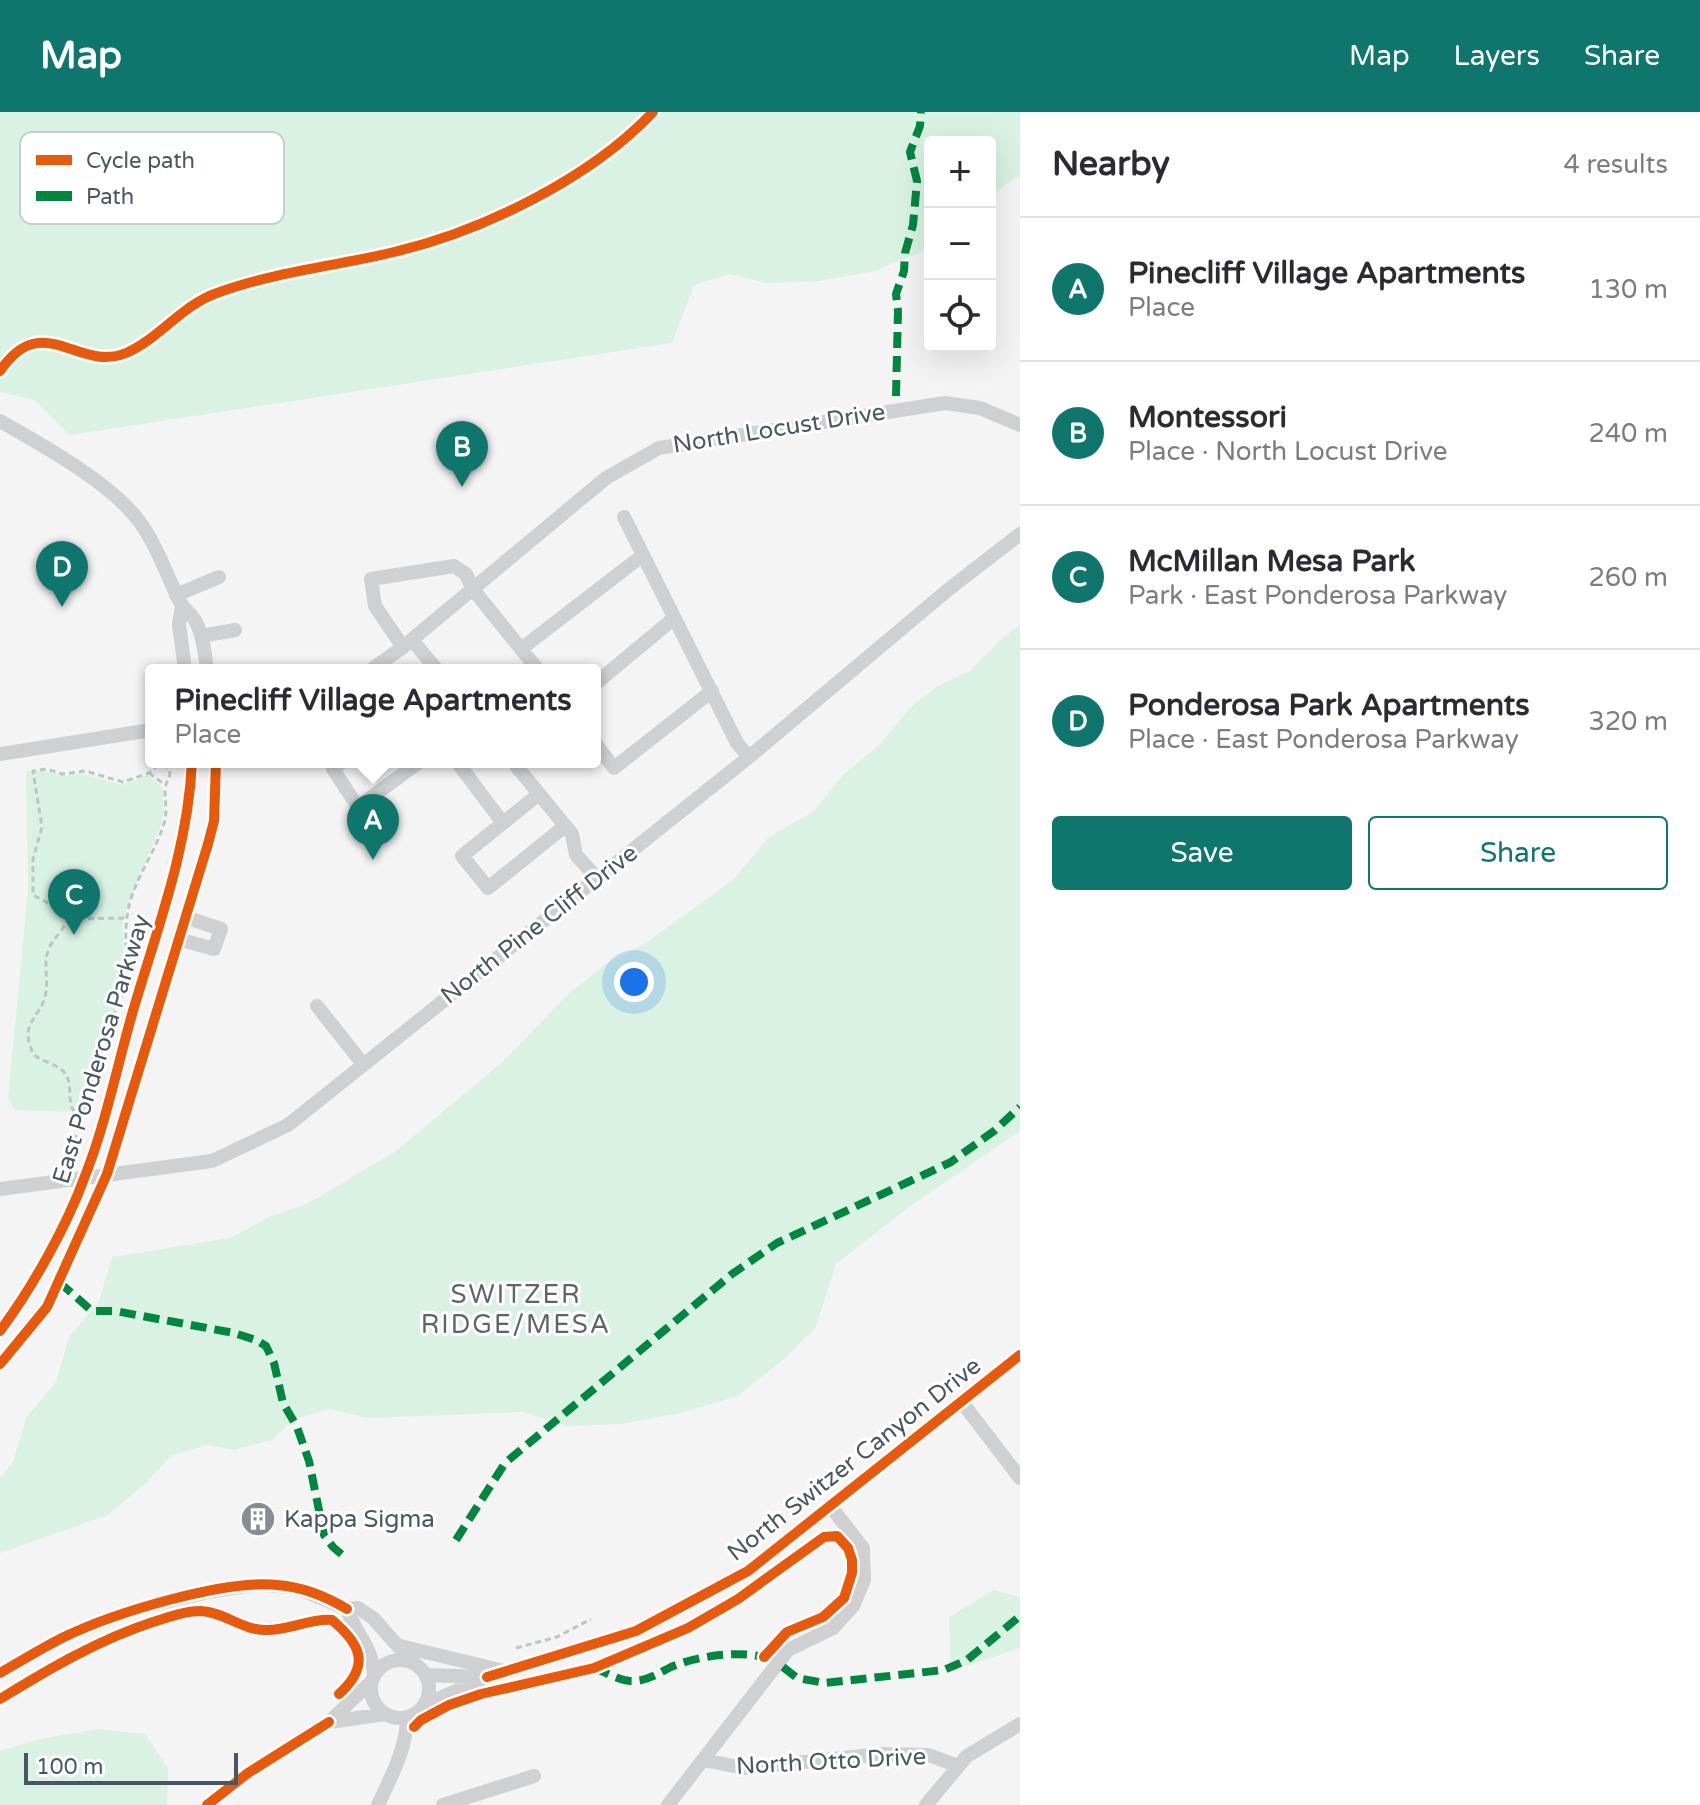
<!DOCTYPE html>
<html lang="en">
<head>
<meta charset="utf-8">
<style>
	body { margin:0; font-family:"Varela Round",sans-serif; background:#f7f7f7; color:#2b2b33 }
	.controls { position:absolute; right:24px; top:24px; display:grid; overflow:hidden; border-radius:8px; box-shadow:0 8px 32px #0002 }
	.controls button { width:72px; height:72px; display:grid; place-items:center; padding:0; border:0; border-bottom:2px solid #e1e1e2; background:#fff; color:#2b2b33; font:40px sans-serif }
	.scale { position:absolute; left:24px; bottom:20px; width:214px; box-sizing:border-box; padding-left:8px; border:4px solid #4a5661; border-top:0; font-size:22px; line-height:28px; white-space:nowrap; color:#4a5661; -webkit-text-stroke:6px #fff; paint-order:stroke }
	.you { position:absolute; left:634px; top:870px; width:28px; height:28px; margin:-20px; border:6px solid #fff; border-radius:50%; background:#1a73e8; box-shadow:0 0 0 12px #1a73e833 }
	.badge { display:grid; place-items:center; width:52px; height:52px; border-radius:50%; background:#0f766e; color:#fff; font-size:26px; font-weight:700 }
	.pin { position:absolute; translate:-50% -66px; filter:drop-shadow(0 2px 4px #0008) }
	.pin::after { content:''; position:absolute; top:42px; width:28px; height:24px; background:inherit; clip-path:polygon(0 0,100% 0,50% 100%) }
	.popup { position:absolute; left:145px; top:552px; width:456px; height:104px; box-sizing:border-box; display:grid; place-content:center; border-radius:8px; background:#fff; filter:drop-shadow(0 2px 6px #0005); font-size:26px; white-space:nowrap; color:#7c7c81 }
	.popup b { font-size:30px; color:#2b2b33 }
	.popup::after { content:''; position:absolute; left:50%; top:100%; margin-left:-16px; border:16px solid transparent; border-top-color:#fff }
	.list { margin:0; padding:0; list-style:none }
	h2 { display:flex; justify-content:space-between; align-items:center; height:104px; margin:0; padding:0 32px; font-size:34px }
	h2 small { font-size:26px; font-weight:400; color:#7c7c81 }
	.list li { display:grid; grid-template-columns:52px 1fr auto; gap:24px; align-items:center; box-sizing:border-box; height:144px; padding:0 32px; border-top:2px solid #e1e1e2 }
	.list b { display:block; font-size:30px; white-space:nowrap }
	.list p { margin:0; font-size:26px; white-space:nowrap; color:#7c7c81 }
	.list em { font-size:26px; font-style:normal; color:#7c7c81 }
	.actions { display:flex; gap:16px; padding:24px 32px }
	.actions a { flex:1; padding:18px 0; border:2px solid #0f766e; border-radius:8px; text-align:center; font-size:28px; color:#0f766e }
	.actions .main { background:#0f766e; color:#fff }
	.icon { flex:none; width:44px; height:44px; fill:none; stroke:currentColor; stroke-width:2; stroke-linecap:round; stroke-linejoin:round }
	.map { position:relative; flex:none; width:1020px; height:1693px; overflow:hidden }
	header { display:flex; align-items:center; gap:48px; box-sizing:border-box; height:112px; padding:0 40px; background:#0f766e; color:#fff }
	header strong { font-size:38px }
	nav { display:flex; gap:44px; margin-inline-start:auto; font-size:28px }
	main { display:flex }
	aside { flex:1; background:#fff }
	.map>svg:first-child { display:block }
	.green { fill:#d9f2e3 }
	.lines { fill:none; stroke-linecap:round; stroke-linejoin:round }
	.path { stroke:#bcc7c4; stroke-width:3; stroke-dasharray:6 4; stroke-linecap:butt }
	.minor { stroke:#ced0d2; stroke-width:14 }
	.quiet { stroke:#00873e; stroke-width:8; stroke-dasharray:16 8; stroke-linecap:butt }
	.cycleway-casing { stroke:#fff; stroke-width:15 }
	.cycleway { stroke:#e8590c; stroke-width:10 }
	.labels { text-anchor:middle; stroke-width:6; stroke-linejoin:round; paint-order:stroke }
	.street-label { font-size:24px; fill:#4a5661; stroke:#fff }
	.poi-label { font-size:24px; fill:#4a5661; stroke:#fff; text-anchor:start }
	.neighbourhood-label { font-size:26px; letter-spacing:2px; fill:#5f6368; stroke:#fff }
	.key { fill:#fff; stroke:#c9ccd0; stroke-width:2 }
	.key-label { font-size:22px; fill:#4a5661 }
</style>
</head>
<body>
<header>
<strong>Map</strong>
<nav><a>Map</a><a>Layers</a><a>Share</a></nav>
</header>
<main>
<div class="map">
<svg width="1020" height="1693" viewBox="0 0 1020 1693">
	<rect width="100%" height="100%" fill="#f4f4f4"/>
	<path class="green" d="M0,0H1020V64L1003,74L990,90V30H930V136L875,159L819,169L766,171L730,162L694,173L672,231L70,323L35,288L0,280Z
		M1020,513V1019L913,1092L836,1152L815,1217L779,1251L738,1284L677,1302L620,1312L567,1314L523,1300L366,1306L329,1297L293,1308L272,1328L235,1338L207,1333L171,1344L145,1372L108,1403L0,1441V1366L13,1350L26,1306L56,1270L69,1225L99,1190L112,1145L230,1126L269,1105L309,1091L396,1039L500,952L571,880L606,852L644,832L733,768L768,726L814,699L843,663L880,632L910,596L936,575L971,558L1000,528Z
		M26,659H45L65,664L81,661L122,673L147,663L163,676L164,701L160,716L129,789L123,809V865L117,893L97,938L81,1000L15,998L8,986L28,778Z
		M994,1478L1020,1485V1536L951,1559L949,1505Z
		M97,1617L145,1622L168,1656L167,1693H0V1639L40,1627Z"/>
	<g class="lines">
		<path class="path" d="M149,661L165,673
			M69,805C64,818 55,824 49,836C43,850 48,865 46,880C42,907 17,909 34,943C43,950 57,952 64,960C74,971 66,988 74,999L82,1002
			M77,1038L74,1030C82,1000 91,971 98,941C104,919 117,900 123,878C130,846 120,813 133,781C142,756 158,734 165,708C167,697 165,687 165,677C166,667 173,666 168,655L158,653L149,661L123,670L85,659L63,662L46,657L33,659L42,715L33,747V783L78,807L125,806
			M516,1536L557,1525L591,1507"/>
		<path class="minor" d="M0,309C42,333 110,370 139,409C156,432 166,461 178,486C182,496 191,501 196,510C203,524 205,542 207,558
			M624,405L737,631L749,645
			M176,483L219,465
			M182,495L179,512L185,558
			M201,524L235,518
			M412,528L437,558
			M403,535L375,494L371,467L454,454L466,462L472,476L538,558
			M521,537L643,443
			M371,558L403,535L606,366L659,336L945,291L980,296L1020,313
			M595,572L673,507
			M595,631L614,656L712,579
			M0,642L151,618
			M342,650L333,657L358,695L419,650
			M457,650L503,711
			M513,650L572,722L576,743L597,766
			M539,682L462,744L488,776L565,714
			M178,827L214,837L221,817L185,805
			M317,894L363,952
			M0,1077L212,1049L288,1013L749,645L949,477L1020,422
			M0,1219C32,1176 67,1114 85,1064C106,1011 117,954 133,899C157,817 188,737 192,650
			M0,1252L47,1195L107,1062L208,732L214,709L216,650
			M961,1289L1020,1366
			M347,1497C355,1522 371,1531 374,1562
			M400,1534L504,1559
			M371 1577a29 29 0 1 1 58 0a29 29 0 1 1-58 0Z
			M0,1561L65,1524L136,1497L208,1480L258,1472L297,1476L347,1497L358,1496L373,1506L413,1551
			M426,1563L487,1565
			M425,1593L487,1565L636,1519L748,1459L1020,1243
			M330,1610L385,1602
			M703,1648L744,1656L882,1642L929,1643L958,1654
			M207,1693L248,1661L329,1610L371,1570
			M378,1693C391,1665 407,1636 407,1605
			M443,1693L534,1664
			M668,1693L788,1538L833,1516L853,1494L864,1468L863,1436L831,1395
			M926,1693L967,1644L1020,1612"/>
		<path class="quiet" d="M896,284L898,199L896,182L904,159L905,141L913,113L917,69L910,40L920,14L921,0
			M59,1170L92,1199H115L234,1221L256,1228L266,1234L274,1251L283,1291L297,1315L309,1349L324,1423L333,1435L346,1446
			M456,1428L505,1351L732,1162L777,1131L951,1050L994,1019L1020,995
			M783,1555L797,1566L825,1571L944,1558L967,1548L1020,1504
			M594,1556C605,1560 617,1568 630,1569C646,1570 657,1562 671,1555C696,1544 744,1537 769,1547"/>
		<g class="cycleway-casing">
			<path id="cycleway" d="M0,259C43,196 78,261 126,241C159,227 182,193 217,181C274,160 336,154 394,140C483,119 591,66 653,0
				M0,1219C32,1176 67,1114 85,1064C106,1011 117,954 133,899C157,817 188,737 192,650
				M0,1252L47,1195L107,1062L208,732L214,709L216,650
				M0,1561C21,1549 42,1536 64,1525C114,1501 224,1467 278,1473C302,1475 327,1485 347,1497
				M487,1565L636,1519L748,1459L1020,1243
				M0,1587C49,1557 98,1528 153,1510C168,1505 185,1499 201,1499C224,1500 242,1518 265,1518C288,1519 310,1506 332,1508C362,1533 370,1554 339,1582
				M414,1615L421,1608L449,1593L481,1582L594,1556L688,1516L738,1487L824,1425L837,1424L848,1436L852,1448V1461L844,1486L823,1505L787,1520L764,1545
				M207,1693L248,1661L329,1610"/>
		</g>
		<use href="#cycleway" class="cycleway"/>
	</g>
	<defs>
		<g id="building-disc" transform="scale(1.8)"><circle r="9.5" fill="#868d94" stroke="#fff"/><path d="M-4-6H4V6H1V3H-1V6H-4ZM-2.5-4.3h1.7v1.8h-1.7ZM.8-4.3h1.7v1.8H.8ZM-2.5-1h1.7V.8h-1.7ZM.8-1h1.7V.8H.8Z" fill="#fff"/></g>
	</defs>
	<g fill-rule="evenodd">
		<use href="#building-disc" x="258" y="1407"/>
	</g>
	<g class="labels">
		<g class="street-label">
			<text transform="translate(779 316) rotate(-9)" y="8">North Locust Drive</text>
			<text transform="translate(539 812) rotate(-38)" y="8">North Pine Cliff Drive</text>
			<text transform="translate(101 937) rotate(-73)" y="8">East Ponderosa Parkway</text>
			<text transform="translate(854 1347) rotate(-38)" y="8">North Switzer Canyon Drive</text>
			<text transform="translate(831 1649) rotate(-3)" y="8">North Otto Drive</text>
		</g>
		<g class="poi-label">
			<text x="284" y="1415">Kappa Sigma</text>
		</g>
		<g class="neighbourhood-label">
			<text x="516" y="1191">SWITZER<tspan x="516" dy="30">RIDGE/MESA</tspan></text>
		</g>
	</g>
	<rect x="20" y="20" width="264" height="92" rx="12" class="key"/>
	<rect x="36" y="43" width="36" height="10" fill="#e8590c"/>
	<rect x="36" y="79" width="36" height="10" fill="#00873e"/>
	<g class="key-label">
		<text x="86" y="56">Cycle path</text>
		<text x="86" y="92">Path</text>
	</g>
</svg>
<div class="controls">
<button>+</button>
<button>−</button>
<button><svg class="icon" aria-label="locate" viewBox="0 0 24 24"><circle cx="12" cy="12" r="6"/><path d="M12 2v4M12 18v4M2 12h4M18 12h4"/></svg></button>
</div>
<div class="scale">100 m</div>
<div class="you"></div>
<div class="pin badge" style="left:373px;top:748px">A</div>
<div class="popup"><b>Pinecliff Village Apartments</b>Place</div>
<div class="pin badge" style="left:462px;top:375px">B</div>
<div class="pin badge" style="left:74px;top:823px">C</div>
<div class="pin badge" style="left:62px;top:495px">D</div>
</div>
<aside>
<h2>Nearby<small>4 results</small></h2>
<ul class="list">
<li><span class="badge">A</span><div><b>Pinecliff Village Apartments</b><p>Place</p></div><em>130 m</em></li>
<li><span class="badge">B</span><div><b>Montessori</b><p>Place · North Locust Drive</p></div><em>240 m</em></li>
<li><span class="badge">C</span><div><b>McMillan Mesa Park</b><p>Park · East Ponderosa Parkway</p></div><em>260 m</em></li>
<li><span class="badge">D</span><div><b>Ponderosa Park Apartments</b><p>Place · East Ponderosa Parkway</p></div><em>320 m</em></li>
</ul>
<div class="actions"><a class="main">Save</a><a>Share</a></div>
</aside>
</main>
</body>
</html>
